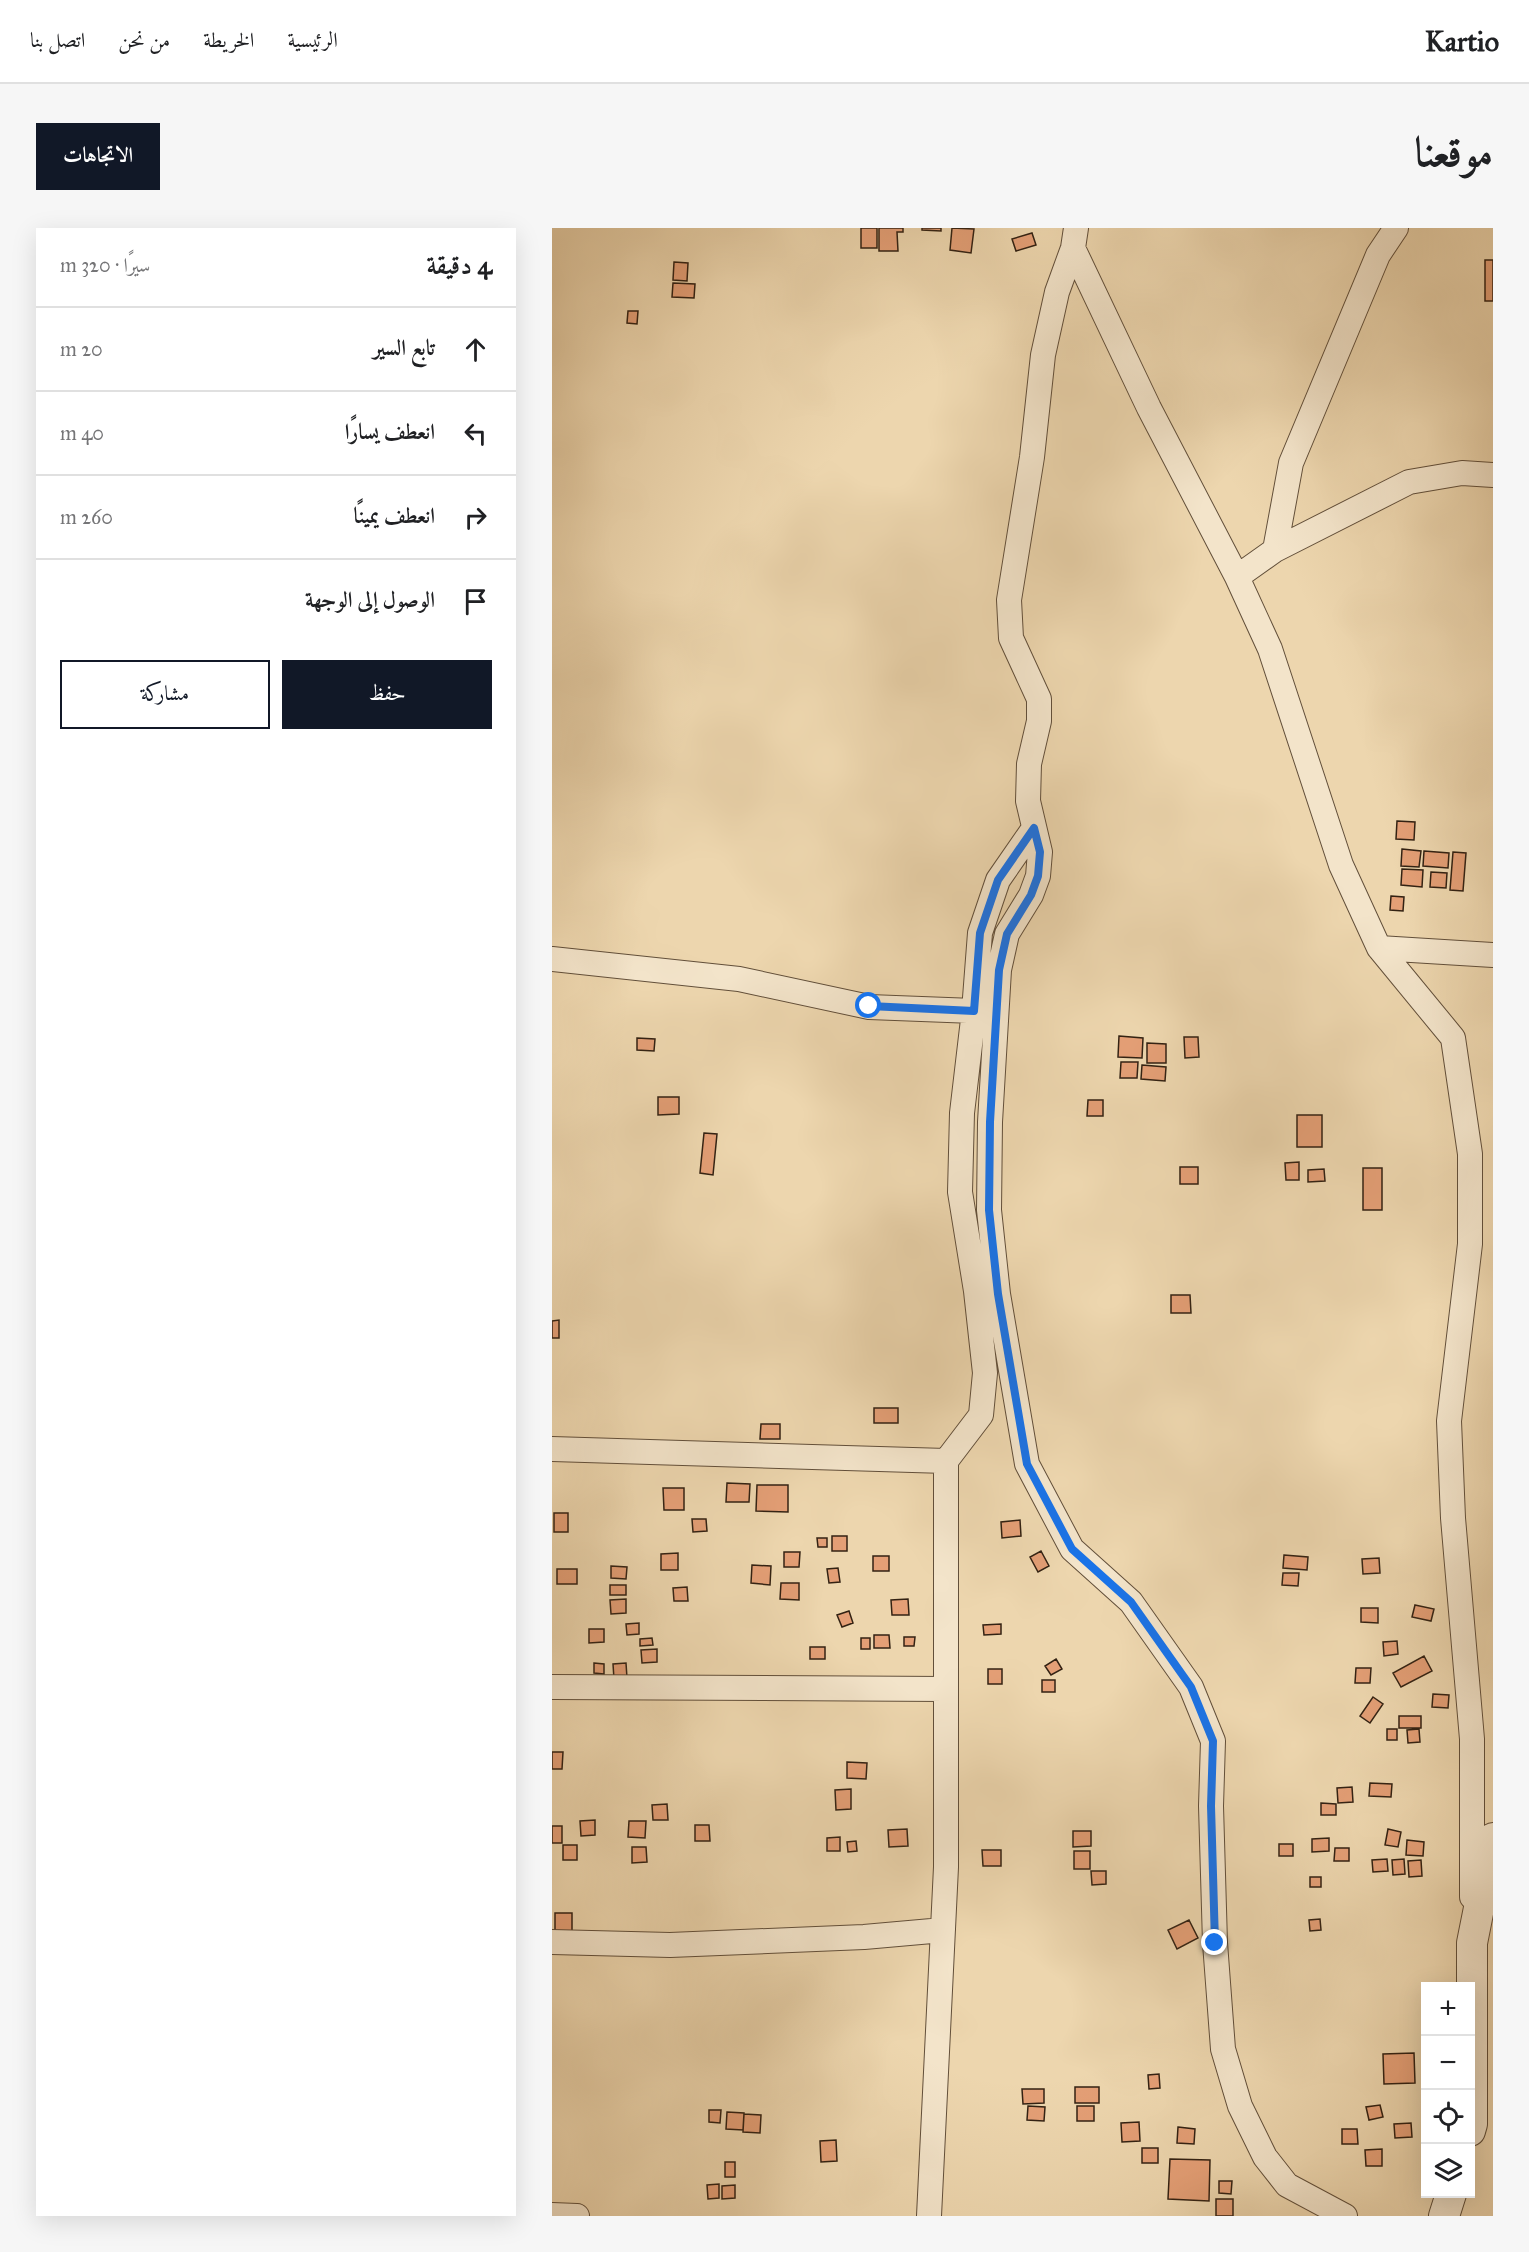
<!DOCTYPE html>
<html lang="ar">
<head>
<meta charset="utf-8">
<style>
	body { margin:0; font-family:"IM FELL Great Primer",Amiri,serif; background:#f6f6f6; color:#202124; direction:rtl }
	.controls { position:absolute; right:18px; bottom:18px; display:grid; overflow:hidden; border-radius:0px; box-shadow:0 6px 24px #0002 }
	.controls button { width:54px; height:54px; display:grid; place-items:center; padding:0; border:0; border-bottom:2px solid #e0e0e0; background:#fff; color:#202124; font:30px sans-serif }
	.stop { position:absolute; width:18px; height:18px; margin:-14px; border:4px solid #1a73e8; border-radius:50%; background:#fff }
	.stop.end { background:#1a73e8; border-color:#fff; box-shadow:0 2px 6px #0008 }
	.list { margin:0; padding:0; list-style:none }
	h2 { display:flex; justify-content:space-between; align-items:center; height:78px; margin:0; padding:0 24px; font-size:26px }
	h2 small { font-size:20px; font-weight:400; color:#757577 }
	.list li { display:grid; grid-template-columns:39px 1fr auto; gap:18px; align-items:center; box-sizing:border-box; height:84px; padding:0 24px; border-top:2px solid #e0e0e0 }
	.list b { display:block; font-size:22px; white-space:nowrap }
	.list em { font-size:20px; font-style:normal; color:#757577 }
	.actions { display:flex; gap:12px; padding:18px 24px }
	.actions a { flex:1; padding:14px 0; border:2px solid #111827; border-radius:0px; text-align:center; font-size:21px; color:#111827 }
	.actions .main { background:#111827; color:#fff }
	.icon { flex:none; width:33px; height:33px; fill:none; stroke:currentColor; stroke-width:2; stroke-linecap:round; stroke-linejoin:round }
	.map { position:relative; flex:none; width:941px; height:1988px; overflow:hidden; direction:ltr; border-radius:0px }
	header { display:flex; align-items:center; gap:36px; box-sizing:border-box; height:84px; padding:0 30px; background:#fff; border-bottom:2px solid #e0e0e0 }
	header strong { font-size:28px }
	nav { display:flex; gap:33px; margin-inline-start:auto; font-size:21px }
	.intro { display:flex; align-items:center; justify-content:space-between; box-sizing:border-box; height:144px; padding:0 36px }
	h1 { margin:0; font-size:42px }
	.button { padding:15px 27px; border-radius:0px; background:#111827; color:#fff; font-size:21px; font-weight:700 }
	main { display:flex; gap:36px; padding:0 36px }
	aside { flex:1; background:#fff; border-radius:0px; box-shadow:0 6px 24px #0002 }
	.map>svg:first-child { display:block }
	.building { fill:#e49f76; stroke:#332213; stroke-width:1.5 }
	.lines { fill:none; stroke-linecap:round; stroke-linejoin:round }
	.minor-casing { stroke:#624f3a; stroke-width:26 }
	.tertiary-casing { stroke:#624f3a; stroke-width:32 }
	.minor { stroke:#f3e4ca; stroke-width:24 }
	.tertiary { stroke:#f3e4ca; stroke-width:30 }
	.route { stroke:#1a73e8; stroke-width:8 }
</style>
</head>
<body>
<header>
<strong>Kartio</strong>
<nav><a>الرئيسية</a><a>الخريطة</a><a>من نحن</a><a>اتصل بنا</a></nav>
</header>
<div class="intro"><h1>موقعنا</h1><a class="button">الاتجاهات</a></div>
<main>
<div class="map">
<svg width="941" height="1988" viewBox="0 0 941 1988">
	<rect width="100%" height="100%" fill="#edd6ae"/>
	<filter id="stains"><feTurbulence type="fractalNoise" baseFrequency=".00333" numOctaves="4"/><feColorMatrix values="0 0 0 0 .2 0 0 0 0 .09 0 0 0 0 .02 0 0 0 .5 -.17"/></filter>
	<radialGradient id="worn" r=".72"><stop offset=".6" stop-color="#630" stop-opacity="0"/><stop offset="1" stop-color="#630" stop-opacity=".3"/></radialGradient>
	<path class="building" d="M309,0H325V20H309Z
		M327,0H351V4H345L346,23H327Z
		M370,0H389V3L370,2Z
		M400,0L422,1L419,25L398,22Z
		M480,5L484,17L464,23L460,11Z
		M933,32H941V73H933Z
		M122,34L136,35L135,53L121,52Z
		M121,55L143,56L142,70L120,69Z
		M76,83H86L85,96L75,95Z
		M845,593L863,594L862,612L844,611Z
		M850,621L869,623L867,639L849,638Z
		M872,623L897,625L896,640L871,638Z
		M901,624L914,625L911,663L898,662Z
		M850,641L871,642L870,659L849,657Z
		M879,644L895,645L894,660L878,659Z
		M839,668L852,669L851,683L838,682Z
		M567,808L591,810L590,830L566,829Z
		M632,809H646L647,829L633,830Z
		M85,810L103,811L102,823L85,822Z
		M595,815L614,816V835H595Z
		M569,834H586L585,850H568Z
		M590,837L614,839L613,853L589,851Z
		M106,869H127V886L106,887Z
		M536,872H551V888H535Z
		M745,887H770V919H745Z
		M152,905L165,906L161,947L148,945Z
		M747,934V952H734L733,935Z
		M628,939H646V956H628Z
		M811,940H830V982H811Z
		M772,941L773,953L756,954V942Z
		M619,1067H638L639,1085H619Z
		M7,1092V1110H0V1093Z
		M322,1180H346V1195H322Z
		M209,1196H228V1211H208Z
		M175,1255L198,1256L197,1274H174Z
		M205,1257H236V1284L204,1283Z
		M111,1260H132V1282H112Z
		M2,1285H16V1304H2Z
		M140,1291H154L155,1303L141,1304Z
		M468,1292L469,1308L450,1310L449,1294Z
		M280,1308H295V1323H280Z
		M265,1310H275V1319H266Z
		M489,1323L497,1338L486,1344L478,1329Z
		M232,1324H248L247,1339H232Z
		M126,1325V1342H109V1326Z
		M732,1327L756,1329L755,1342L731,1340Z
		M321,1328H337V1343H321Z
		M827,1330L828,1345L811,1346L810,1331Z
		M200,1337L219,1338L218,1357L199,1355Z
		M59,1338L75,1339L74,1351L59,1350Z
		M286,1340L288,1354L277,1355L275,1341Z
		M5,1341H25V1356H5Z
		M731,1345H747L746,1358L730,1357Z
		M229,1355H247V1372L228,1371Z
		M58,1357H74V1367H58Z
		M135,1359L136,1373H122L121,1360Z
		M74,1371V1385L59,1386L58,1372Z
		M356,1371L357,1387H340L339,1372Z
		M863,1377L882,1381L879,1393L860,1389Z
		M809,1380H826V1395L809,1394Z
		M297,1383L301,1395L290,1399L285,1387Z
		M87,1395V1406L75,1407L74,1396Z
		M449,1396V1406L432,1407L431,1397Z
		M37,1401H52V1414L37,1415Z
		M322,1407H337L338,1420H322Z
		M352,1409H363L362,1418H352Z
		M100,1410L101,1417L88,1418V1411Z
		M309,1410H318V1421H309Z
		M845,1413L846,1426L832,1428L831,1414Z
		M258,1419H273V1431H258Z
		M105,1421V1434L90,1435L89,1422Z
		M872,1428L880,1443L849,1459L841,1445Z
		M504,1431L510,1441L499,1447L493,1438Z
		M42,1435L52,1436V1446L42,1445Z
		M74,1435L75,1450L62,1451L61,1436Z
		M804,1440H819L818,1455H803Z
		M436,1441H450V1456H436Z
		M490,1452H503V1464H490Z
		M881,1466L897,1467L896,1480L880,1479Z
		M821,1469L831,1476L818,1495L808,1488Z
		M847,1488H869V1500H847Z
		M835,1501H845V1512H835Z
		M867,1501L868,1514L856,1515L855,1502Z
		M0,1524H11L10,1541H0Z
		M295,1534L315,1535L314,1551L295,1550Z
		M818,1555L840,1556L839,1569L817,1568Z
		M800,1559L801,1574L786,1575L785,1560Z
		M299,1561V1581L284,1582L283,1562Z
		M769,1575L784,1576V1587H769Z
		M115,1576L116,1592H101L100,1577Z
		M43,1592V1607L29,1608L28,1593Z
		M77,1593H94L93,1610L76,1609Z
		M143,1597H157L158,1613H143Z
		M0,1598H10V1615H0Z
		M355,1601L356,1618L337,1619L336,1602Z
		M836,1601L849,1604L846,1619L833,1617Z
		M521,1603H539V1618L521,1619Z
		M288,1609V1623H275V1610Z
		M777,1610V1623L760,1624V1611Z
		M855,1612L872,1614L871,1628L854,1627Z
		M304,1613L305,1623L296,1624L295,1614Z
		M727,1616H741V1628H727Z
		M11,1617H25V1632H11Z
		M80,1619H94L95,1634L80,1635Z
		M783,1620H797V1633H782Z
		M430,1622H449V1638H431Z
		M522,1623H538V1641H522Z
		M835,1631L836,1643L821,1644L820,1632Z
		M852,1631L853,1646L841,1647L840,1632Z
		M869,1632L870,1648L857,1649L856,1633Z
		M539,1643H554V1656L540,1657Z
		M758,1649H769V1659H758Z
		M3,1685H20V1705H3Z
		M768,1691L769,1702L758,1703L757,1692Z
		M637,1692L646,1710L625,1721L616,1702Z
		M862,1825L863,1855L832,1856L831,1826Z
		M607,1846L608,1860L597,1861L596,1847Z
		M523,1859H547V1875H523Z
		M470,1861H492V1875L471,1876Z
		M828,1877L831,1889L817,1892L814,1879Z
		M476,1878L493,1879L492,1893L475,1892Z
		M525,1878H542V1893H525Z
		M157,1882H169L168,1895L157,1894Z
		M175,1884L192,1885L191,1902L174,1901Z
		M192,1886L209,1887L208,1905L191,1904Z
		M587,1894L588,1913L570,1914L569,1895Z
		M859,1895L860,1909L843,1910L842,1896Z
		M626,1899L643,1901L642,1916L625,1915Z
		M790,1901H805L806,1916H790Z
		M284,1912L285,1933L269,1934L268,1913Z
		M590,1920H606V1935H590Z
		M830,1921V1938H814L813,1922Z
		M618,1931L658,1932L657,1973L616,1971Z
		M173,1934H183V1949H173Z
		M667,1953H680L679,1966L667,1965Z
		M167,1956V1970L156,1971L155,1957Z
		M183,1957V1970L170,1971V1958Z
		M664,1971H681V1988H664Z"/>
	<g class="lines">
		<g class="minor-casing">
			<path id="minor" d="M524,0L521,20L505,64L491,127L480,229L457,372L459,410L487,471V493L477,536L476,573L488,624L486,648L479,667L455,706L447,742L438,894L437,982L446,1066L475,1236L520,1321L579,1374L639,1459L661,1513L659,1578L663,1715L671,1821L688,1878L713,1929L735,1957L793,1988
				M521,20L597,180L685,349L718,421L789,637L827,720L901,810L918,926V1016L897,1193L901,1290L920,1511V1669
				M723,322L739,235L826,27L844,0
				M685,349L723,322L857,254L910,245L941,247
				M827,720L941,727
				M0,731L187,751L317,779L422,783
				M0,1221L394,1233
				M0,1459L394,1461
				M0,1714L118,1717L312,1709L391,1702
				M0,1987L25,1988
				M377,1988L394,1639V1233L429,1187L433,1145L424,1063L408,964L410,885L422,783L428,705L446,652L482,600"/>
		</g>
		<g class="tertiary-casing">
			<path id="tertiary" d="M918,1903L920,1896V1715L941,1610
				M892,1988L899,1966"/>
		</g>
		<use href="#minor" class="minor"/>
		<use href="#tertiary" class="tertiary"/>
	</g>
	<g class="lines">
		<path class="route" d="M317,778L422,783L428,705L446,652L482,600L488,624L486,648L479,667L455,706L447,742L438,894L437,982L446,1066L475,1236L520,1321L579,1374L639,1459L661,1513L659,1578L663,1715"/>
	</g>
	<rect width="100%" height="100%" filter="url(#stains)"/>
	<rect width="100%" height="100%" fill="url(#worn)"/>
</svg>
<div class="controls">
<button>+</button>
<button>−</button>
<button><svg class="icon" aria-label="locate" viewBox="0 0 24 24"><circle cx="12" cy="12" r="6"/><path d="M12 2v4M12 18v4M2 12h4M18 12h4"/></svg></button>
<button><svg class="icon" aria-label="layers" viewBox="0 0 24 24"><path d="M12 4l9 5-9 5-9-5zM3 14l9 5 9-5"/></svg></button>
</div>
<div class="stop" style="left:317px;top:778px"></div>
<div class="stop end" style="left:663px;top:1715px"></div>
</div>
<aside>
<h2>4 دقيقة<small>سيرًا · 320 m</small></h2>
<ul class="list">
<li><svg class="icon" aria-label="ahead" viewBox="0 0 24 24"><path d="M12 20V5M6 11l6-6 6 6"/></svg><div><b>تابع السير</b></div><em>20 m</em></li>
<li><svg class="icon" aria-label="left" viewBox="0 0 24 24"><path d="M17 20v-9H6M10 6l-5 5 5 5"/></svg><div><b>انعطف يسارًا</b></div><em>40 m</em></li>
<li><svg class="icon" aria-label="right" viewBox="0 0 24 24"><path d="M7 20v-9h11M14 6l5 5-5 5"/></svg><div><b>انعطف يمينًا</b></div><em>260 m</em></li>
<li><svg class="icon" aria-label="arrive" viewBox="0 0 24 24"><path d="M6 21V4h12l-3 4 3 4H6"/></svg><div><b>الوصول إلى الوجهة</b></div></li>
</ul>
<div class="actions"><a class="main">حفظ</a><a>مشاركة</a></div>
</aside>
</main>
</body>
</html>
